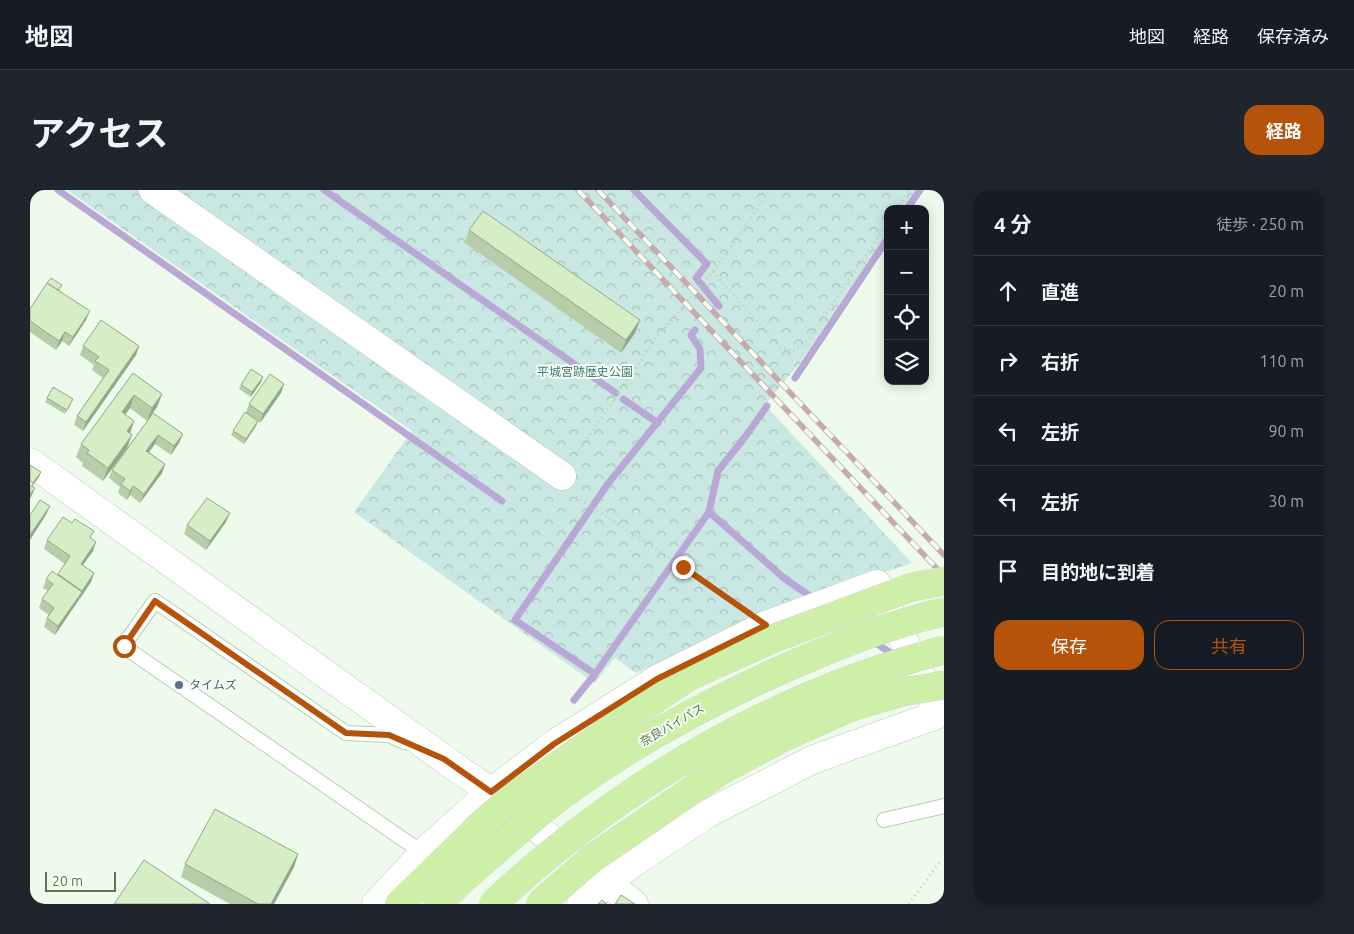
<!DOCTYPE html>
<html lang="ja">
<head>
<meta charset="utf-8">
<style>
	body { margin:0; font-family:Ubuntu,"Noto Sans JP",sans-serif; background:#20242c; color:#f1f3f6 }
	.controls { position:absolute; right:15px; top:15px; display:grid; overflow:hidden; border-radius:10px; box-shadow:0 2px 12px #0003 }
	.controls button { width:45px; height:45px; display:grid; place-items:center; padding:0; border:0; border-bottom:1px solid #363941; background:#171b24; color:#f1f3f6; font:25px sans-serif }
	.scale { position:absolute; left:15px; bottom:12px; width:71px; box-sizing:border-box; padding-left:5px; border:2px solid #5f7550; border-top:0; font-size:14px; line-height:18px; white-space:nowrap; color:#5f7550; -webkit-text-stroke:4px #f4fef2; paint-order:stroke }
	.stop { position:absolute; width:15px; height:15px; margin:-11px; border:4px solid #b45309; border-radius:50%; background:#fff }
	.stop.end { background:#b45309; border-color:#fff; box-shadow:0 1px 5px #0008 }
	.list { margin:0; padding:0; list-style:none }
	h2 { display:flex; justify-content:space-between; align-items:center; height:65px; margin:0; padding:0 20px; font-size:21px }
	h2 small { font-size:16px; font-weight:400; color:#9ea1a6 }
	.list li { display:grid; grid-template-columns:32px 1fr auto; gap:15px; align-items:center; box-sizing:border-box; height:70px; padding:0 20px; border-top:1px solid #363941 }
	.list b { display:block; font-size:19px; white-space:nowrap }
	.list em { font-size:16px; font-style:normal; color:#9ea1a6 }
	.actions { display:flex; gap:10px; padding:15px 20px }
	.actions a { flex:1; padding:11px 0; border:1px solid #b45309; border-radius:15px; text-align:center; font-size:18px; color:#b45309 }
	.actions .main { background:#b45309; color:#fff }
	.icon { flex:none; width:28px; height:28px; fill:none; stroke:currentColor; stroke-width:2; stroke-linecap:round; stroke-linejoin:round }
	.map { position:relative; flex:none; width:914px; height:714px; overflow:hidden; border-radius:15px }
	header { display:flex; align-items:center; gap:30px; box-sizing:border-box; height:70px; padding:0 25px; background:#171b24; border-bottom:1px solid #363941 }
	header strong { font-size:24px }
	nav { display:flex; gap:28px; margin-inline-start:auto; font-size:18px }
	.intro { display:flex; align-items:center; justify-content:space-between; box-sizing:border-box; height:120px; padding:0 30px }
	h1 { margin:0; font-size:35px }
	.button { padding:12px 22px; border-radius:15px; background:#b45309; color:#fff; font-size:18px; font-weight:700 }
	main { display:flex; gap:30px; padding:0 30px }
	aside { flex:1; background:#171b24; border-radius:15px; box-shadow:0 2px 12px #0003 }
	.map>svg:first-child { display:block }
	.park { fill:url(#park-crowns) }
	.lines { fill:none; stroke-linecap:round; stroke-linejoin:round }
	.stream { stroke:#b9a8d5; stroke-width:7 }
	.lane-casing { stroke:#bbcdb2; stroke-width:16 }
	.street-casing { stroke:#bbcdb2; stroke-width:29 }
	.highway-casing { stroke:#d2d8ce; stroke-width:29 }
	.path { stroke:#b9d4a8; stroke-width:3; stroke-dasharray:1 4; stroke-linecap:butt }
	.lane { stroke:#fff; stroke-width:14 }
	.street { stroke:#fff; stroke-width:28 }
	.highway { stroke:#cdefa8; stroke-width:28 }
	.rail-casing { stroke:#c5aab0; stroke-width:5.5 }
	.rail { stroke:#f4fef2; stroke-width:4; stroke-dasharray:11; stroke-linecap:butt }
	.highway-bridge-casing { stroke:#d2d8ce; stroke-width:29; stroke-linecap:butt }
	.highway-bridge { stroke:#cdefa8; stroke-width:28 }
	.wall { fill:#b7cda9 }
	.shaded-wall { fill:#95a78a }
	.building { fill:#d5eec5; stroke:#95a78a }
	.route { stroke:#b45309; stroke-width:6 }
	.service-dot { fill:#5c6f8a; stroke:#f4fef2; stroke-width:2 }
	.labels { text-anchor:middle; stroke-width:4; stroke-linejoin:round; paint-order:stroke }
	.park-label { font-size:12px; fill:#497976; stroke:#f4fef2 }
	.service-label { font-size:12px; fill:#4e5e75; stroke:#f4fef2; text-anchor:start }
	.street-label { font-size:12px; fill:#5f7550; stroke:#f4fef2 }
</style>
</head>
<body>
<header>
<strong>地図</strong>
<nav><a>地図</a><a>経路</a><a>保存済み</a></nav>
</header>
<div class="intro"><h1>アクセス</h1><a class="button">経路</a></div>
<main>
<div class="map">
<svg width="914" height="714" viewBox="0 0 914 714">
	<defs>
		<pattern id="park-crowns" width="20" height="18" patternUnits="userSpaceOnUse" patternTransform="scale(1.25)"><rect width="20" height="18" fill="#cae8e3"/><path d="M2 6a3 3 0 1 1 6 0M12 15a3 3 0 1 1 6 0" fill="none" stroke="#a7c1ba"/></pattern>
	</defs>
	<rect width="100%" height="100%" fill="#eefbec"/>
	<path class="park" d="M37,0H886L874,19H858V42L770,173L735,215L882,373L740,421L606,483L585,468L564,493L324,322L382,241Z"/>
	<g class="lines">
		<path class="stream" d="M28,0L472,311
			M294,0L586,203
			M604,0L677,74L666,88L689,116
			M877,19L890,0
			M765,188L858,48
			M593,209L628,233
			M679,322L754,388L780,406
			M843,451L865,466
			M565,484L485,430L577,295L671,178L670,159L661,145L665,140
			M544,510L565,484L679,322L688,281L715,247L737,216"/>
		<g class="lane-casing">
			<path id="lane" d="M374,552L359,545L316,543L125,411L93,456L393,663
				M854,630L914,616"/>
		</g>
		<g class="street-casing">
			<path id="street" d="M123,0L532,286
				M0,272L414,569L461,602L604,714
				M346,714L393,663L461,602L524,554L627,489L736,435L847,394L909,524L782,570L677,624L603,673L551,714"/>
		</g>
		<g class="highway-casing">
			<path id="highway" d="M369,714L443,642"/>
		</g>
		<path class="path" d="M867,19L879,0
			M683,82L750,157L763,161L778,150L858,32
			M546,265L628,145L683,82L740,0
			M546,307L637,366L713,419
			M879,714L910,671"/>
		<use href="#lane" class="lane"/>
		<use href="#street" class="street"/>
		<use href="#highway" class="highway"/>
		<g class="rail-casing">
			<path id="rail" d="M548,0L914,386
				M568,0L914,365"/>
		</g>
		<use href="#rail" class="rail"/>
		<g class="highway-bridge-casing">
			<path id="highway-bridge" d="M443,642L484,606L586,535L660,486L742,449L882,397L914,391
				M407,714C425,696 444,679 463,663C487,642 511,620 536,602C612,547 695,503 781,467C824,449 868,432 914,422
				M463,714C590,595 745,504 914,460
				M510,714L560,670L690,581L754,547L821,517L872,502L914,495"/>
		</g>
		<use href="#highway-bridge" class="highway-bridge"/>
	</g>
	<path class="wall" d="M439,40L610,130L605,143L591,163L435,53Z
		M32,95L29,101L56,130L39,156L32,151L26,160L0,142V119Z
		M53,156H109L106,165L53,241L44,235L47,226L73,188L62,180L64,175L50,165Z
		M103,183L132,204L127,217L117,231L100,218L95,224L100,243L97,258L123,223L153,244L149,253L141,265L125,254L119,262L135,274L132,283L110,313L100,305L97,310L88,303L90,297L79,288L82,280L95,261L73,291L52,276L53,273L46,267L51,254Z
		M231,192L221,207L209,199L211,195Z
		M254,194L251,203L230,233L228,231L226,236L214,254L201,245L203,241L216,222L219,214Z
		M17,208L41,214L35,224L15,212Z
		M196,332L176,360L154,344L157,335Z
		M61,348L63,361L53,375L64,383L61,392L25,445L14,437L17,428L19,425L9,418L12,409L18,401L13,398L16,389L28,385L35,374L14,359L17,350Z
		M268,664L264,677L244,714H200L151,687L155,674Z"/>
	<path class="shaded-wall" d="M60,121L56,130L39,156L43,147Z
		M610,130L605,143L591,163L596,150Z
		M35,142L32,151L26,160L29,151Z
		M109,156L106,165L53,241L56,232Z
		M233,187L231,192L221,207L222,202Z
		M254,194L251,203L230,233L233,224Z
		M132,204L127,217L117,231L122,218Z
		M104,205L100,218L88,235L92,222Z
		M104,231L100,244L97,241Z
		M228,231L226,236L214,254L216,249Z
		M153,244L149,253L141,265L144,256Z
		M102,245L97,258L73,291L78,278Z
		M128,245L125,254L113,270L116,261Z
		M135,274L132,283L110,313L114,304Z
		M11,282L9,287L1,298L3,293Z
		M103,296L100,305L97,310L100,301Z
		M5,298L1,307L0,309V304Z
		M20,316L16,325L0,350V345Z
		M200,323L196,332L176,360L180,351Z
		M66,352L63,361L47,383L51,374Z
		M64,383L61,392L49,410L52,401Z
		M52,402L48,411L25,445L28,436Z
		M268,664L264,677L244,714H241Z"/>
	<path class="building" d="M453,21L610,130L596,150L439,40Z
		M21,88L32,95L28,100L17,93Z
		M17,93L60,121L43,147L35,142L29,151L0,131V119Z
		M71,130L109,156L56,232L47,226L79,180L65,171L69,167L53,156Z
		M221,179L233,187L222,202L211,195Z
		M103,183L132,204L122,218L104,205L92,222L104,231L97,241L102,245L78,278L57,263L59,260L51,254Z
		M240,184L254,194L233,224L219,214Z
		M23,197L43,209L37,220L17,208Z
		M215,222L228,231L216,249L203,241Z
		M123,223L153,244L144,256L128,245L116,261L135,274L114,304L103,296L100,301L91,294L95,289L82,280Z
		M0,275L11,282L3,293L0,291Z
		M0,295L5,298L0,304Z
		M177,308L200,323L180,351L157,335Z
		M10,310L20,316L0,345V325Z
		M33,327L42,333L45,329L64,341L60,347L66,352L51,374L64,383L52,401L28,384L40,366L17,350Z
		M22,381L52,402L28,436L17,428L24,418L12,409L23,394L16,389Z
		M185,619L268,664L241,714H228L155,674Z
		M114,670L180,714H84Z
		M591,705L605,714H585Z
		M572,710L577,714H568Z"/>
	<g class="lines">
		<path class="route" d="M94,456L125,411L316,543L359,545L414,569L461,602L524,554L627,489L736,435L653,377"/>
	</g>
	<circle class="service-dot" cx="149" cy="495" r="5"/>
	<g class="labels">
		<g class="park-label">
			<text x="555" y="186">平城宮跡歴史公園</text>
		</g>
		<g class="service-label">
			<text x="159" y="499">タイムズ</text>
		</g>
		<g class="street-label">
			<text transform="translate(642 535) rotate(-30)" y="4">奈良バイパス</text>
		</g>
	</g>
</svg>
<div class="controls">
<button>+</button>
<button>−</button>
<button><svg class="icon" aria-label="locate" viewBox="0 0 24 24"><circle cx="12" cy="12" r="6"/><path d="M12 2v4M12 18v4M2 12h4M18 12h4"/></svg></button>
<button><svg class="icon" aria-label="layers" viewBox="0 0 24 24"><path d="M12 4l9 5-9 5-9-5zM3 14l9 5 9-5"/></svg></button>
</div>
<div class="scale">20 m</div>
<div class="stop" style="left:94px;top:456px"></div>
<div class="stop end" style="left:653px;top:377px"></div>
</div>
<aside>
<h2>4 分<small>徒歩 · 250 m</small></h2>
<ul class="list">
<li><svg class="icon" aria-label="ahead" viewBox="0 0 24 24"><path d="M12 20V5M6 11l6-6 6 6"/></svg><div><b>直進</b></div><em>20 m</em></li>
<li><svg class="icon" aria-label="right" viewBox="0 0 24 24"><path d="M7 20v-9h11M14 6l5 5-5 5"/></svg><div><b>右折</b></div><em>110 m</em></li>
<li><svg class="icon" aria-label="left" viewBox="0 0 24 24"><path d="M17 20v-9H6M10 6l-5 5 5 5"/></svg><div><b>左折</b></div><em>90 m</em></li>
<li><svg class="icon" aria-label="left" viewBox="0 0 24 24"><path d="M17 20v-9H6M10 6l-5 5 5 5"/></svg><div><b>左折</b></div><em>30 m</em></li>
<li><svg class="icon" aria-label="arrive" viewBox="0 0 24 24"><path d="M6 21V4h12l-3 4 3 4H6"/></svg><div><b>目的地に到着</b></div></li>
</ul>
<div class="actions"><a class="main">保存</a><a>共有</a></div>
</aside>
</main>
</body>
</html>
